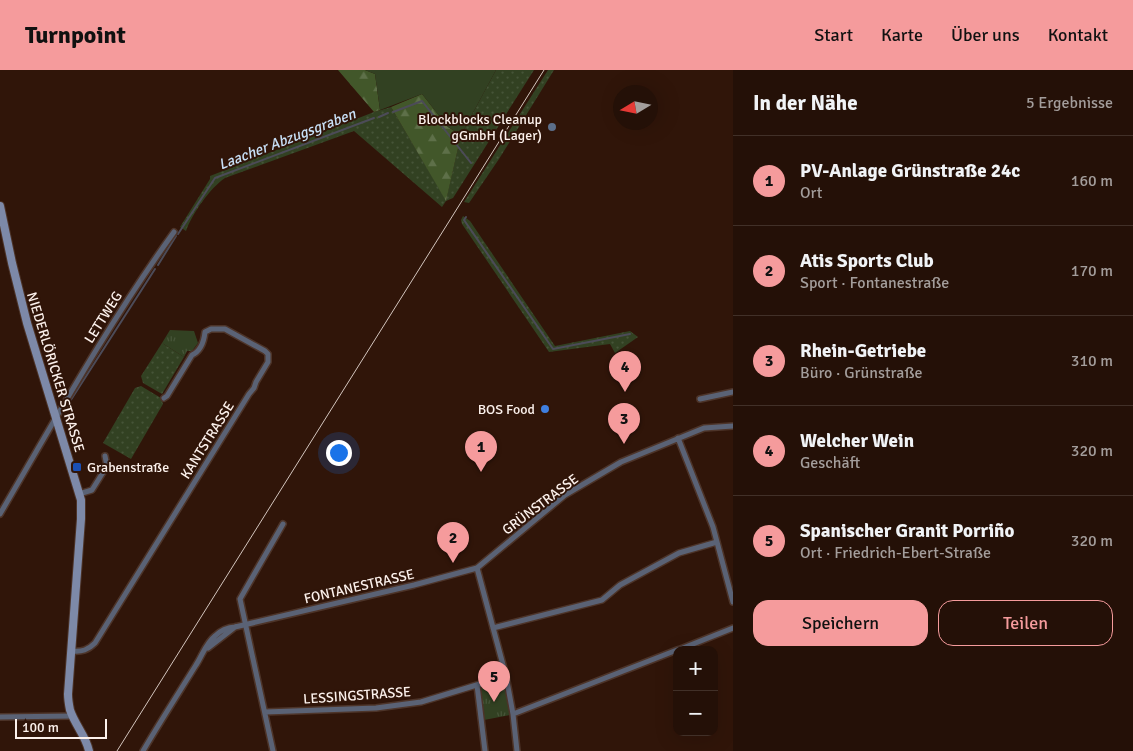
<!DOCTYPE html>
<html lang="de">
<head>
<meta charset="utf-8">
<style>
	body { margin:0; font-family:Signika,sans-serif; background:#2c1911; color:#f1f3f6 }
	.controls { position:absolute; right:15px; bottom:15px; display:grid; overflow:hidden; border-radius:10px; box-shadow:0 5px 20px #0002 }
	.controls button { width:45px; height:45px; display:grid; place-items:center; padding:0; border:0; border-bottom:1px solid #413028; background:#241007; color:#f1f3f6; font:25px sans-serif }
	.compass { position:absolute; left:613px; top:15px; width:45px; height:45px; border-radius:50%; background:#241007; box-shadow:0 5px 20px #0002; rotate:260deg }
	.scale { position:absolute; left:15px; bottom:12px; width:92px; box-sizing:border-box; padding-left:5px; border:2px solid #fcf1ec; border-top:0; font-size:14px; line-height:18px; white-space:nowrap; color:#fcf1ec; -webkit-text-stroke:4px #301509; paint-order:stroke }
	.you { position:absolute; left:338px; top:382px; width:18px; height:18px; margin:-12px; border:4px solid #fff; border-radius:50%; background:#1a73e8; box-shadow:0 0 0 8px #1a73e833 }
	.badge { display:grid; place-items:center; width:32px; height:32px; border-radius:50%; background:#f59b9c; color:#111; font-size:16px; font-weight:700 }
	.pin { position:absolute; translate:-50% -41px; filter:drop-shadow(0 1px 2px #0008) }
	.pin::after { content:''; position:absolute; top:26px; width:18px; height:15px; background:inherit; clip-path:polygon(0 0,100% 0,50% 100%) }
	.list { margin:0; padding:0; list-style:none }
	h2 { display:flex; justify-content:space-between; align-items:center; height:65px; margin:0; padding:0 20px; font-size:21px }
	h2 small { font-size:16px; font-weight:400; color:#a39d9b }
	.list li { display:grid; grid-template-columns:32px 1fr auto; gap:15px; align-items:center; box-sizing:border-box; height:90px; padding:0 20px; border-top:1px solid #413028 }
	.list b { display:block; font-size:19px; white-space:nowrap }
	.list p { margin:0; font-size:16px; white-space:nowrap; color:#a39d9b }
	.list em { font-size:16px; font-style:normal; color:#a39d9b }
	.actions { display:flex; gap:10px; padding:15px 20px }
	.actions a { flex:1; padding:11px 0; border:1px solid #f59b9c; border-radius:15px; text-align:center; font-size:18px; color:#f59b9c }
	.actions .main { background:#f59b9c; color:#111 }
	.map { position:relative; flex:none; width:733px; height:681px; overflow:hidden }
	header { display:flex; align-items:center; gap:30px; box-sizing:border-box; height:70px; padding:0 25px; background:#f59b9c; color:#111 }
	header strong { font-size:24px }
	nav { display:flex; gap:28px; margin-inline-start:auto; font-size:18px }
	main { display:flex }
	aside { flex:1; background:#241007 }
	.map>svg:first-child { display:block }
	.grass { fill:url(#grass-dots) }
	.forest { fill:url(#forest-firs) }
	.park { fill:url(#park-tufts) }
	.garden { fill:#324122 }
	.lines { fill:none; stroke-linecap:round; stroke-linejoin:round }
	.stream { stroke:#4c4b58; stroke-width:2 }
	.minor-casing { stroke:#4d3429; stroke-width:8 }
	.secondary-casing { stroke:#4d3429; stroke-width:10 }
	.minor { stroke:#5a6275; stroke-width:5 }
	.secondary { stroke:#7d89a8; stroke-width:8 }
	.tram { stroke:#d3c5be; stroke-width:1 }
	.service-dot { fill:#5c6f8a; stroke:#301509; stroke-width:2 }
	.shop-dot { fill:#3f7fe0; stroke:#301509; stroke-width:2 }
	.transit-dot { fill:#1a4fb4; stroke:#301509; stroke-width:2 }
	.labels { text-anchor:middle; stroke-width:4; stroke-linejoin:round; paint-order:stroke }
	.poi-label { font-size:14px; fill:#fcf1ec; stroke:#301509; text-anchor:end }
	.street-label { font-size:14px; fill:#fcf1ec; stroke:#301509 }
	.water-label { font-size:15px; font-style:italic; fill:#c8e0f7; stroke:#301509 }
</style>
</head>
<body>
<header>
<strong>Turnpoint</strong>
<nav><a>Start</a><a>Karte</a><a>Über uns</a><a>Kontakt</a></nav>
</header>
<main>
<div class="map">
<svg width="733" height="681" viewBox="0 0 733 681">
	<defs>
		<pattern id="grass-dots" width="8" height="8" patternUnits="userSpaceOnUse" patternTransform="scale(1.25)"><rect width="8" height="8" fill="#324122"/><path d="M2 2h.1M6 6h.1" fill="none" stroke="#465438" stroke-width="1.8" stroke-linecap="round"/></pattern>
		<pattern id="forest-firs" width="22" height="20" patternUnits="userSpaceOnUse" patternTransform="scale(1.25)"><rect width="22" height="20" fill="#42572a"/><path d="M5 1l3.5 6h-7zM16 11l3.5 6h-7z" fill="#5e7049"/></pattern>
		<pattern id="park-tufts" width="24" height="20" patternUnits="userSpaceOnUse" patternTransform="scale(1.25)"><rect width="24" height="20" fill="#324122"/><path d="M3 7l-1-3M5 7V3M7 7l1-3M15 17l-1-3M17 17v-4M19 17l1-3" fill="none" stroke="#465438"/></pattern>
	</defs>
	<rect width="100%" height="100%" fill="#301509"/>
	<path class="grass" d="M496,0H534L453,128L446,131L442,137L354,61L225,108C210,118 192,144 186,161L180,157L210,109V106L374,42L391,37L446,130L461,65Z
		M548,0H554L499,89L469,133L464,132Z
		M463,146L470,151L555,276L630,261L638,267L615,283L610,274L549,282L462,154L461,150Z
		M162,273L184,287L162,324L143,313L141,306Z
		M141,316L161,328L163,334L131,389L103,373L135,318Z"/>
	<path class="forest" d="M338,0H365L375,4L380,40L374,42Z
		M422,24L448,57L461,65L446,131L391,37Z"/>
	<path class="park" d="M170,260L194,261L198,273L192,281H187L184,287L162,273Z
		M503,610L510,645L484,650L480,617Z"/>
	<path class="garden" d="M365,0H496L461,65L448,57L422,24L380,40L375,4Z"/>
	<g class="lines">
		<path class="stream" d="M393,42L422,31L471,93
			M379,47L388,43
			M466,147L464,150L553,279L630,264
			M178,164L215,108L374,48
			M158,195L176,166
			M65,339L155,199"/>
		<g class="minor-casing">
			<path id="minor" d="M700,329L733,322
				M678,368L713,457L733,532
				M79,424L92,420L107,396L105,386
				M0,444C56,348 109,252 174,162
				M477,498L506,606L513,644L517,681
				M493,558L602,530L620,515L679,483L717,472
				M208,578L235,557
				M678,580L733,558
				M72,581C82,582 88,580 95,573L249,324L254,318L256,312L268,292V284L265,281L225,259H211L205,262C204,271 201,281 192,285L167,326L164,328
				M477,615L485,681
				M265,642L376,638L421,632L506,606
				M513,644L677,580
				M0,647L72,646
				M143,681C160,652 178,624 196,595C202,586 206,573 215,566C220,561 228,557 235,557L414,515L477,498L565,425L621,392L704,358L733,356
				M273,681L240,529L283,454"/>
		</g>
		<g class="secondary-casing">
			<path id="secondary" d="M0,136L12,193L27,253L81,430V449L68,624C68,630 69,635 70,640C75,655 86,666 89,681"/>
		</g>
		<use href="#minor" class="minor"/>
		<use href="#secondary" class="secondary"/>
		<path class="tram" d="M117,681L544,0"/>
	</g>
	<circle class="service-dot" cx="552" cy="57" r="5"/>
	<circle class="shop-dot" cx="545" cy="339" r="5"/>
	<rect class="transit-dot" x="72" y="392" width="10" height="10" rx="2.5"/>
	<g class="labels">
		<g class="poi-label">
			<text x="542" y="54">Blockblocks Cleanup<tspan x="542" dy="16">gGmbH (Lager)</tspan></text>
			<text x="535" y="344">BOS Food</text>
			<text x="87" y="402" text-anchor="start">Grabenstraße</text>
		</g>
		<g class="street-label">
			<text transform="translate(103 247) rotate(-58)" y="5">LETTWEG</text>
			<text transform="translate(56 302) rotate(73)" y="5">NIEDERLÖRICKER STRASSE</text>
			<text transform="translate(207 370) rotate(-58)" y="5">KANTSTRASSE</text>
			<text transform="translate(540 434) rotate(-37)" y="5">GRÜNSTRASSE</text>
			<text transform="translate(359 516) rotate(-13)" y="5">FONTANESTRASSE</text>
			<text transform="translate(357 625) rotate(-4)" y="5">LESSINGSTRASSE</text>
		</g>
		<g class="water-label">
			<text transform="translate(287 69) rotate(-21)" y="5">Laacher Abzugsgraben</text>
		</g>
	</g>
</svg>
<div class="controls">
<button>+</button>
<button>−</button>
</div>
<svg class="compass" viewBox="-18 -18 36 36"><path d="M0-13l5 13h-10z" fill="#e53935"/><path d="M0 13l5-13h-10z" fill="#a39d9b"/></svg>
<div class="scale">100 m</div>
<div class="you"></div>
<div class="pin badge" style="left:481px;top:402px">1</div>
<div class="pin badge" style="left:453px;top:493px">2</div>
<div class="pin badge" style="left:624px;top:374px">3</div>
<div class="pin badge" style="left:625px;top:322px">4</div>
<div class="pin badge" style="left:494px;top:632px">5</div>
</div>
<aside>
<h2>In der Nähe<small>5 Ergebnisse</small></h2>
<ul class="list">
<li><span class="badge">1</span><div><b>PV-Anlage Grünstraße 24c</b><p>Ort</p></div><em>160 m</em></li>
<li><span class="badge">2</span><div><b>Atis Sports Club</b><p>Sport · Fontanestraße</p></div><em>170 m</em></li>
<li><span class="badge">3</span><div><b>Rhein-Getriebe</b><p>Büro · Grünstraße</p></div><em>310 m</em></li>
<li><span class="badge">4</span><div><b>Welcher Wein</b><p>Geschäft</p></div><em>320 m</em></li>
<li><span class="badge">5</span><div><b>Spanischer Granit Porriño</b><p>Ort · Friedrich-Ebert-Straße</p></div><em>320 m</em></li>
</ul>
<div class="actions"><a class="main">Speichern</a><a>Teilen</a></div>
</aside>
</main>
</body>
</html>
